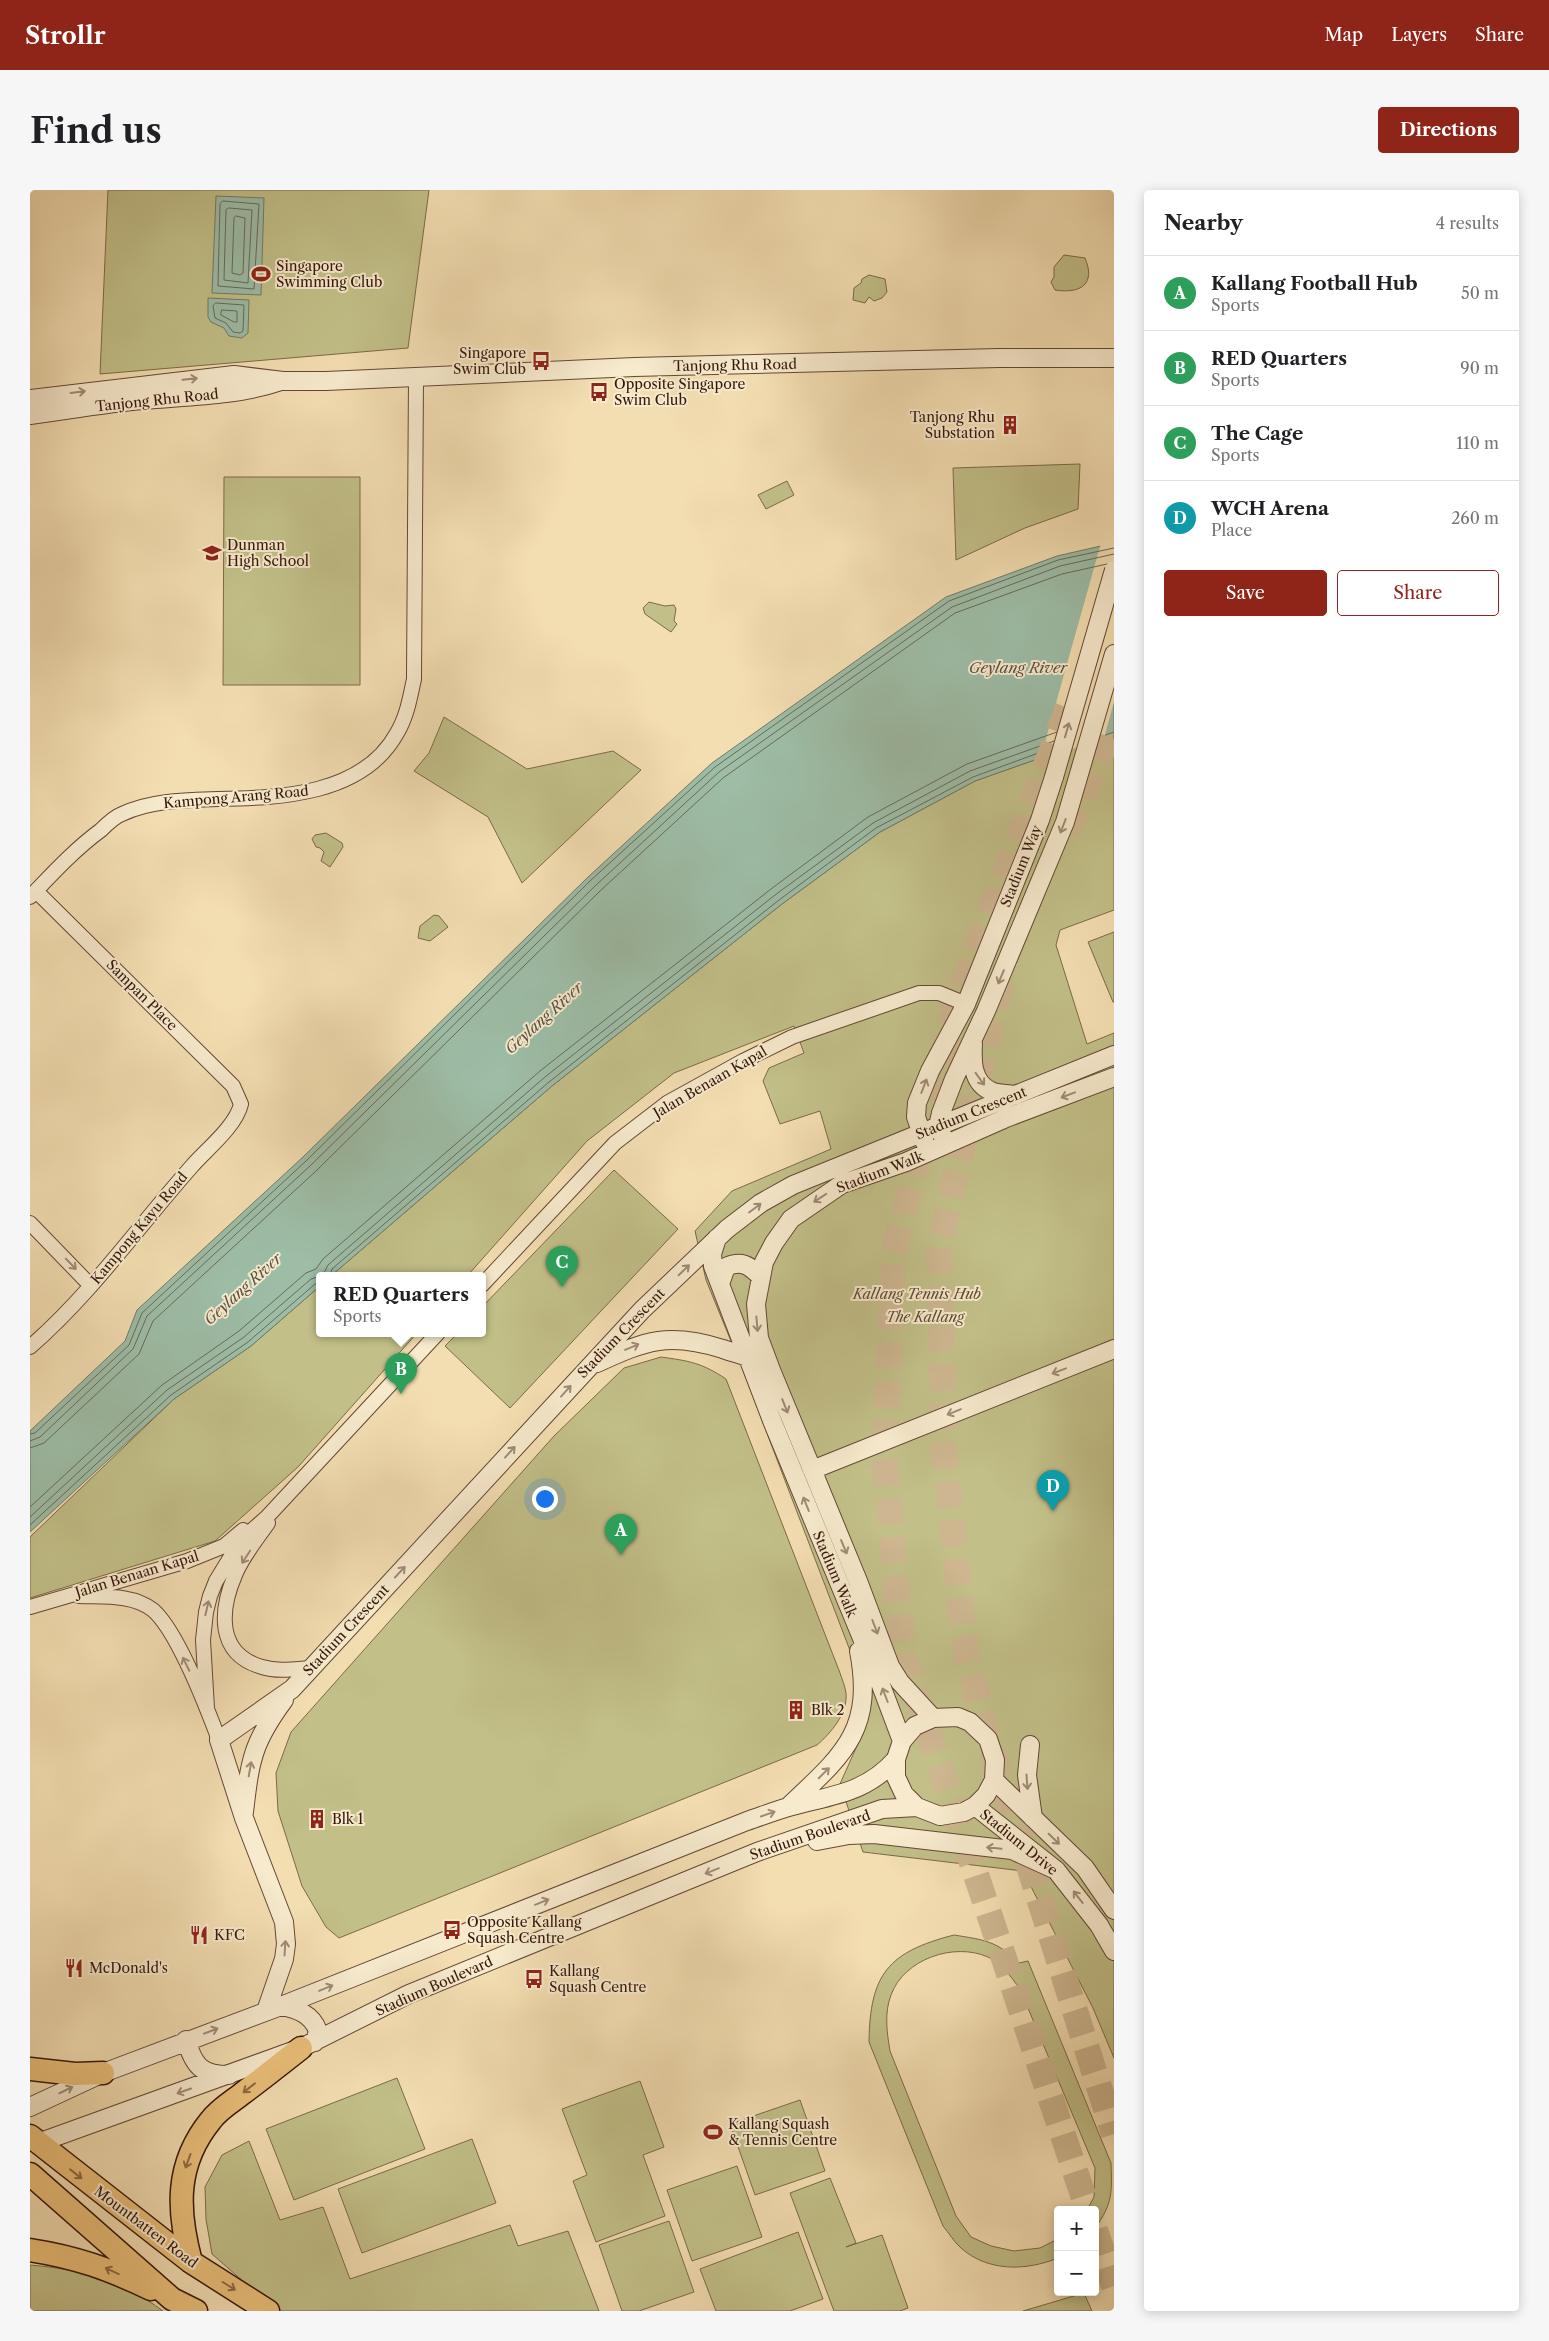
<!DOCTYPE html>
<html lang="en">
<head>
<meta charset="utf-8">
<style>
	body { margin:0; font-family:"Libre Caslon Text",serif; background:#f6f6f6; color:#202124 }
	.controls { position:absolute; right:15px; bottom:15px; display:grid; overflow:hidden; border-radius:5px; box-shadow:0 2px 12px #0003 }
	.controls button { width:45px; height:45px; display:grid; place-items:center; padding:0; border:0; border-bottom:1px solid #e0e0e0; background:#fff; color:#202124; font:25px sans-serif }
	.you { position:absolute; left:514px; top:1308px; width:18px; height:18px; margin:-12px; border:4px solid #fff; border-radius:50%; background:#1a73e8; box-shadow:0 0 0 8px #1a73e833 }
	.badge { display:grid; place-items:center; width:32px; height:32px; border-radius:50%; background:#8f2418; color:#fff; font-size:16px; font-weight:700 }
	.pin { position:absolute; translate:-50% -41px; filter:drop-shadow(0 1px 2px #0008) }
	.pin::after { content:''; position:absolute; top:26px; width:18px; height:15px; background:inherit; clip-path:polygon(0 0,100% 0,50% 100%) }
	.popup { position:absolute; left:286px; top:1082px; width:170px; height:65px; box-sizing:border-box; display:grid; place-content:center; border-radius:5px; background:#fff; filter:drop-shadow(0 1px 4px #0005); font-size:16px; white-space:nowrap; color:#757577 }
	.popup b { font-size:19px; color:#202124 }
	.popup::after { content:''; position:absolute; left:50%; top:100%; margin-left:-10px; border:10px solid transparent; border-top-color:#fff }
	.list { margin:0; padding:0; list-style:none }
	h2 { display:flex; justify-content:space-between; align-items:center; height:65px; margin:0; padding:0 20px; font-size:21px }
	h2 small { font-size:16px; font-weight:400; color:#757577 }
	.list li { display:grid; grid-template-columns:32px 1fr auto; gap:15px; align-items:center; box-sizing:border-box; height:75px; padding:0 20px; border-top:1px solid #e0e0e0 }
	.list b { display:block; font-size:19px; white-space:nowrap }
	.list p { margin:0; font-size:16px; white-space:nowrap; color:#757577 }
	.list em { font-size:16px; font-style:normal; color:#757577 }
	.actions { display:flex; gap:10px; padding:15px 20px }
	.actions a { flex:1; padding:11px 0; border:1px solid #8f2418; border-radius:5px; text-align:center; font-size:18px; color:#8f2418 }
	.actions .main { background:#8f2418; color:#fff }
	.map { position:relative; flex:none; width:1084px; height:2121px; overflow:hidden; border-radius:5px }
	header { display:flex; align-items:center; gap:30px; box-sizing:border-box; height:70px; padding:0 25px; background:#8f2418; color:#fff }
	header strong { font-size:24px }
	nav { display:flex; gap:28px; margin-inline-start:auto; font-size:18px }
	.intro { display:flex; align-items:center; justify-content:space-between; box-sizing:border-box; height:120px; padding:0 30px }
	h1 { margin:0; font-size:35px }
	.button { padding:12px 22px; border-radius:5px; background:#8f2418; color:#fff; font-size:18px; font-weight:700 }
	main { display:flex; gap:30px; padding:0 30px }
	aside { flex:1; background:#fff; border-radius:5px; box-shadow:0 2px 12px #0003 }
	.map>svg:first-child { display:block }
	.green { fill:#c2bf88; stroke:#7c6a49 }
	.water { fill:#9dbda7; stroke:#737a68 }
	.pier { fill:#f3deb2 }
	.lines { fill:none; stroke-linecap:round; stroke-linejoin:round }
	.shore { stroke:#696a58; stroke-width:1 }
	.motorway-tunnel { stroke:#cdb690; stroke-width:26; stroke-dasharray:26 13; stroke-linecap:butt }
	.minor-casing { stroke:#644834; stroke-width:16 }
	.tertiary-casing { stroke:#644834; stroke-width:20 }
	.primary-casing { stroke:#35160a; stroke-width:25 }
	.minor { stroke:#f7eacd; stroke-width:14 }
	.tertiary { stroke:#f7eacd; stroke-width:18 }
	.primary { stroke:#eabf79; stroke-width:22 }
	.tertiary-bridge-casing { stroke:#644834; stroke-width:20; stroke-linecap:butt }
	.tertiary-bridge { stroke:#f7eacd; stroke-width:18 }
	.oneway { stroke:#a08b75 }
	.oneway2 { stroke:#906a42 }
	.labels { text-anchor:middle; stroke-width:4; stroke-linejoin:round; paint-order:stroke }
	.poi-label { font-size:14px; fill:#35160a; stroke:#f7eacd; text-anchor:start }
	.street-label { font-size:14px; fill:#35160a; stroke:#f7eacd }
	.park-label { font-size:14px; font-style:italic; fill:#5f4930; stroke:#f7eacd }
	.water-label { font-size:15px; font-style:italic; fill:#595041; stroke:#f7eacd }
</style>
</head>
<body>
<header>
<strong>Strollr</strong>
<nav><a>Map</a><a>Layers</a><a>Share</a></nav>
</header>
<div class="intro"><h1>Find us</h1><a class="button">Directions</a></div>
<main>
<div class="map">
<svg width="1084" height="2121" viewBox="0 0 1084 2121">
	<rect width="100%" height="100%" fill="#f3deb2"/>
	<filter id="stains"><feTurbulence type="fractalNoise" baseFrequency=".004" numOctaves="4"/><feColorMatrix values="0 0 0 0 .2 0 0 0 0 .09 0 0 0 0 .02 0 0 0 .5 -.17"/></filter>
	<radialGradient id="worn" r=".72"><stop offset=".6" stop-color="#630" stop-opacity="0"/><stop offset="1" stop-color="#630" stop-opacity=".3"/></radialGradient>
	<path class="green" d="M78,0H399L378,158L70,184Z
		M1034,65L1055,68C1066,94 1051,104 1025,100L1021,92L1024,87V77Z
		M839,85L855,89L857,102L852,108L844,111L839,107L835,113L823,110L824,98L831,93L832,89Z
		M1050,274L1048,319L995,338L926,370L923,278Z
		M194,287H330V495H193Z
		M757,291L764,305L736,319L728,305Z
		M619,412L635,416L644,415L646,419L644,431L647,434L641,442L615,424L613,418Z
		M414,527L497,579L583,561L611,580L492,693L458,627L384,581L399,563Z
		M1084,542V720L1030,740L1026,755L1057,854L1084,843V1868L1063,1818L993,1681L833,1662L810,1594L830,1549L824,1471L712,1178L676,1090L665,1041L702,1001L801,959L790,921L750,934L733,891L739,878L774,863L764,836L644,883L557,951L438,1085H302L522,896L752,714L850,642L945,591Z
		M296,643L312,653L313,657L300,677L291,671L294,662L290,658L286,657L282,649L285,645Z
		M404,725L409,726L418,737L400,751L388,748L390,736Z
		M1084,742V812H1083L1058,752Z
		M584,980L648,1039L480,1218L415,1156L428,1143H452V1117Z
		M290,1096V1143H387L268,1277L185,1351L0,1408V1347L144,1209L221,1156Z
		M631,1167C660,1171 672,1173 696,1189L810,1483C812,1489 815,1496 816,1503C818,1523 801,1543 787,1555L309,1748L296,1737L272,1696L248,1621L246,1583L261,1542L524,1246L594,1178Z
		M924,1745C955,1750 967,1751 989,1773L998,1771L1081,1973C1082,2001 1083,2014 1065,2038V2020H1057L1064,2007L1065,1978L990,1799C981,1787 972,1773 958,1767C924,1752 874,1769 861,1805C854,1823 857,1843 860,1861L926,2026L941,2047L961,2056L984,2061L1010,2058L1028,2049V2068C996,2081 958,2082 931,2058C924,2052 919,2043 913,2036L839,1852C840,1784 858,1762 924,1745Z
		M367,1888L395,1959L264,2010L236,1939Z
		M610,1891L634,1957L613,1965L635,2026L566,2052L543,1991L557,1985L532,1919Z
		M770,1910L795,1981L725,2005L700,1934Z
		M442,1949L466,2013L332,2063L308,1999Z
		M219,1951L250,2030L293,2017L320,2089L480,2035L488,2056L538,2041L569,2121H247L182,2064L176,2029L175,1997L192,1965Z
		M707,1976L732,2047L662,2071L637,2000Z
		M800,1988L826,2053L816,2057L852,2045L878,2118L870,2121H804L760,2003Z
		M639,2031L664,2102L609,2121H592L569,2055Z
		M768,2042L793,2109L760,2121H686L670,2079Z
		M0,2075C49,2079 93,2091 133,2121H0Z
		M1054,2103L1062,2121H993Z"/>
	<path class="water" d="M186,6L234,8L231,105L182,103Z
		M178,108L219,110L218,143L212,148L199,146L194,138L181,132L178,127Z
		M1084,353V542L945,591L850,642L752,714L522,896L302,1085H290V1096L221,1156L144,1209L0,1342V1241L95,1151L107,1120L273,967L557,688L682,573L916,407L1027,366Z"/>
	<path class="pier" d="M1084,350V512L1074,548L1010,570L1071,353Z"/>
	<g class="lines">
		<path class="shore" d="M193,11L229,14L224,99L188,96L190,14Z
			M199,18L222,20L218,93L194,90L196,20Z
			M206,26L215,28L213,83L210,85L202,83L204,28Z
			M186,113L214,115L213,141L210,143L203,142L196,133L185,128L183,116Z
			M192,120L207,121V132H204L191,125Z
			M293,1085L298,1075L515,887L745,705L843,633L940,581L1024,551
			M300,1085L302,1079L519,892L749,710L846,638L943,587L1022,558
			M0,1244L5,1243L99,1155L112,1123L276,971L560,691L685,577L919,411L1028,370L1084,358
			M0,1251L10,1247L103,1159L117,1126L281,975L565,696L689,582L922,417L1030,376L1084,364
			M0,1258L14,1253L109,1164L123,1131L286,981L570,701L693,588L925,423L1032,384L1077,374
			M0,1317L132,1195L209,1141L276,1083L286,1079L293,1069L510,881L741,699L838,627L937,574L1027,542
			M0,1327L137,1200L214,1147L281,1089L290,1086
			M0,1335L141,1205L218,1152L285,1094L290,1093"/>
		<path class="motorway-tunnel" d="M1038,518L925,812L863,1066L854,1267L874,1469L1058,2020
			M1036,642L1084,535
			M971,792L909,1055L914,1261L936,1463L958,1547L1084,1944
			M1065,2040L1084,2096"/>
		<g class="minor-casing">
			<path id="minor" d="M0,707C23,683 44,660 71,640C77,634 84,627 92,624C121,610 157,610 188,609C250,608 333,605 367,543C377,526 380,508 384,489L386,188
				M0,1033L61,1096
				M452,1095L585,953L637,913L713,871L762,847L889,803H909L936,814
				M0,1157C61,1104 108,1037 162,976C177,959 206,936 211,914L203,896L6,701
				M238,1333C227,1349 212,1367 205,1385C190,1420 186,1464 232,1477C248,1482 265,1479 282,1478
				M49,1406C73,1407 103,1404 123,1420C147,1441 177,1518 189,1550
				M0,1417L157,1371L194,1356L213,1340
				M177,1518L173,1450L176,1422L180,1406L186,1391L211,1350L237,1327L408,1143"/>
		</g>
		<g class="tertiary-casing">
			<path id="tertiary" d="M0,209L204,185L253,191H296L604,177L969,168H1084
				M0,225C38,220 76,213 114,210C160,206 207,206 251,191
				M943,854C942,871 942,893 961,901C967,904 978,904 985,905
				M912,945L908,936L911,923L924,889L956,821L1035,632L1084,464
				M895,953L886,927L887,913L900,881L936,814L1010,630L1024,587
				M687,1048L682,1064L683,1076L743,1233L846,1482L872,1551
				M690,1094L696,1077C711,1070 719,1075 730,1086
				M567,1173C617,1150 639,1142 693,1159C704,1163 716,1165 726,1171
				M782,1280L1084,1159
				M903,1528L870,1492L860,1476L828,1391L741,1180L729,1148L726,1114L734,1072L744,1053L761,1029L812,994L876,972L976,928L1084,887
				M1000,1555L997,1585L1003,1628
				M964,1590L1055,1678L1084,1720
				M760,1615C814,1564 844,1540 829,1461
				M945,1616L1026,1680L1069,1735L1084,1761
				M214,1622C220,1571 222,1553 254,1510
				M787,1651L819,1645L844,1644L982,1660L1026,1680
				M251,1816C267,1819 282,1824 288,1841L285,1852
				M236,1821L254,1769L256,1754L254,1732L214,1628L189,1550L262,1499L612,1120L697,1039L731,1013L763,995L1084,865
				M156,1850C164,1876 171,1885 199,1885
				M0,1917L73,1883L251,1816L717,1631C732,1626 747,1620 762,1616C803,1605 836,1603 866,1569
				M8,1953L271,1858L379,1804L727,1662L852,1619L887,1617L910,1626L934,1622L945,1616L956,1605L964,1590L965,1570L958,1549L940,1532L928,1527L903,1528L885,1536L872,1551L866,1569V1587L874,1604L887,1617"/>
		</g>
		<g class="primary-casing">
			<path id="primary" d="M0,1879L45,1884L73,1883
				M0,1946L161,2072L238,2121
				M0,1984L142,2109L166,2121
				M0,2060C46,2067 79,2079 121,2099
				M161,2072C147,2020 145,1974 181,1930C189,1919 203,1911 213,1903C233,1888 252,1873 271,1858"/>
		</g>
		<use href="#minor" class="minor"/>
		<use href="#tertiary" class="tertiary"/>
		<use href="#primary" class="primary"/>
		<g class="tertiary-bridge-casing">
			<path id="tertiary-bridge" d="M1024,587L1084,380"/>
		</g>
		<use href="#tertiary-bridge" class="tertiary-bridge"/>
	</g>
	<defs><path id="oneway-shaft" d="M-6 0H5M1.5-3L5.5 0L1.5 3" fill="none" stroke-width="1.6" stroke-linecap="round" stroke-linejoin="round" transform="scale(1.25)"/></defs>
	<g class="oneway">
		<use href="#oneway-shaft" transform="translate(160 189) rotate(-6)"/>
		<use href="#oneway-shaft" transform="translate(48 202) rotate(-7)"/>
		<use href="#oneway-shaft" transform="translate(1037 540) rotate(-74)"/>
		<use href="#oneway-shaft" transform="translate(1033 636) rotate(111)"/>
		<use href="#oneway-shaft" transform="translate(971 787) rotate(113)"/>
		<use href="#oneway-shaft" transform="translate(950 889) rotate(54)"/>
		<use href="#oneway-shaft" transform="translate(894 896) rotate(-69)"/>
		<use href="#oneway-shaft" transform="translate(1038 905) rotate(159)"/>
		<use href="#oneway-shaft" transform="translate(790 1008) rotate(147)"/>
		<use href="#oneway-shaft" transform="translate(725 1018) rotate(-37)"/>
		<use href="#oneway-shaft" transform="translate(41 1074) rotate(46)"/>
		<use href="#oneway-shaft" transform="translate(654 1080) rotate(-44)"/>
		<use href="#oneway-shaft" transform="translate(727 1134) rotate(85)"/>
		<use href="#oneway-shaft" transform="translate(602 1157) rotate(-23)"/>
		<use href="#oneway-shaft" transform="translate(1029 1181) rotate(159)"/>
		<use href="#oneway-shaft" transform="translate(536 1201) rotate(-48)"/>
		<use href="#oneway-shaft" transform="translate(755 1216) rotate(68)"/>
		<use href="#oneway-shaft" transform="translate(924 1222) rotate(158)"/>
		<use href="#oneway-shaft" transform="translate(480 1262) rotate(-48)"/>
		<use href="#oneway-shaft" transform="translate(776 1314) rotate(-112)"/>
		<use href="#oneway-shaft" transform="translate(814 1357) rotate(67)"/>
		<use href="#oneway-shaft" transform="translate(216 1367) rotate(123)"/>
		<use href="#oneway-shaft" transform="translate(370 1382) rotate(-47)"/>
		<use href="#oneway-shaft" transform="translate(177 1418) rotate(-77)"/>
		<use href="#oneway-shaft" transform="translate(845 1437) rotate(69)"/>
		<use href="#oneway-shaft" transform="translate(156 1474) rotate(-116)"/>
		<use href="#oneway-shaft" transform="translate(855 1505) rotate(-111)"/>
		<use href="#oneway-shaft" transform="translate(220 1579) rotate(-80)"/>
		<use href="#oneway-shaft" transform="translate(794 1583) rotate(-45)"/>
		<use href="#oneway-shaft" transform="translate(997 1592) rotate(86)"/>
		<use href="#oneway-shaft" transform="translate(738 1624) rotate(-19)"/>
		<use href="#oneway-shaft" transform="translate(1024 1649) rotate(44)"/>
		<use href="#oneway-shaft" transform="translate(964 1658) rotate(-174)"/>
		<use href="#oneway-shaft" transform="translate(682 1681) rotate(158)"/>
		<use href="#oneway-shaft" transform="translate(1048 1707) rotate(-128)"/>
		<use href="#oneway-shaft" transform="translate(512 1712) rotate(-22)"/>
		<use href="#oneway-shaft" transform="translate(255 1758) rotate(-86)"/>
		<use href="#oneway-shaft" transform="translate(296 1798) rotate(-22)"/>
		<use href="#oneway-shaft" transform="translate(181 1841) rotate(-21)"/>
		<use href="#oneway-shaft" transform="translate(36 1900) rotate(-26)"/>
		<use href="#oneway-shaft" transform="translate(154 1901) rotate(161)"/>
	</g>
	<g class="oneway2">
		<use href="#oneway-shaft" transform="translate(219 1898) rotate(142)"/>
		<use href="#oneway-shaft" transform="translate(158 1971) rotate(110)"/>
		<use href="#oneway-shaft" transform="translate(46 1984) rotate(38)"/>
		<use href="#oneway-shaft" transform="translate(82 2081) rotate(-155)"/>
		<use href="#oneway-shaft" transform="translate(199 2096) rotate(32)"/>
	</g>
	<defs>
		<g id="stadium-bare" transform="scale(1.5)"><path d="M0-5a6.5 5 0 1 0 0 10a6.5 5 0 1 0 0-10ZM-3.5-1.8h7v3.6h-7Z" fill="#8f2418" stroke="#f7eacd" stroke-width="2.5" paint-order="stroke"/></g>
		<g id="bus-bare" transform="scale(1.5)"><path d="M-5-6H5V4H4V6H2V4H-2V6H-4V4H-5ZM-3.5-4V0h7V-4ZM-3.5 1.2v1.5H-2V1.2ZM2 1.2v1.5H3.5V1.2Z" fill="#8f2418" stroke="#f7eacd" stroke-width="2.5" paint-order="stroke"/></g>
		<g id="building-bare" transform="scale(1.5)"><path d="M-4-6H4V6H1V3H-1V6H-4ZM-2.5-4.3h1.7v1.8h-1.7ZM.8-4.3h1.7v1.8H.8ZM-2.5-1h1.7V.8h-1.7ZM.8-1h1.7V.8H.8Z" fill="#8f2418" stroke="#f7eacd" stroke-width="2.5" paint-order="stroke"/></g>
		<g id="school-bare" transform="scale(1.5)"><path d="M0-5L7-2L0 1L-7-2ZM-4 1L0 2.5L4 1V4Q0 6-4 4Z" fill="#8f2418" stroke="#f7eacd" stroke-width="2.5" paint-order="stroke"/></g>
		<g id="restaurant-bare" transform="scale(1.5)"><path d="M-5-6h1v4h1v-4h1v4h1v-4h1v5L-1.5 .5V6h-2V.5L-5-1ZM5-6V6H3V1.5H1.5Q1.5-4 5-6Z" fill="#8f2418" stroke="#f7eacd" stroke-width="2.5" paint-order="stroke"/></g>
	</defs>
	<g fill-rule="evenodd">
		<use href="#stadium-bare" x="231" y="84"/>
		<use href="#bus-bare" x="511" y="171"/>
		<use href="#bus-bare" x="569" y="202"/>
		<use href="#building-bare" x="980" y="235"/>
		<use href="#school-bare" x="182" y="363"/>
		<use href="#building-bare" x="766" y="1520"/>
		<use href="#building-bare" x="287" y="1629"/>
		<use href="#bus-bare" x="422" y="1740"/>
		<use href="#restaurant-bare" x="169" y="1745"/>
		<use href="#restaurant-bare" x="44" y="1778"/>
		<use href="#bus-bare" x="504" y="1789"/>
		<use href="#stadium-bare" x="683" y="1942"/>
	</g>
	<g class="labels">
		<g class="poi-label">
			<text x="246" y="81">Singapore<tspan x="246" dy="16">Swimming Club</tspan></text>
			<text x="496" y="168" text-anchor="end">Singapore<tspan x="496" dy="16">Swim Club</tspan></text>
			<text x="584" y="199">Opposite Singapore<tspan x="584" dy="16">Swim Club</tspan></text>
			<text x="965" y="232" text-anchor="end">Tanjong Rhu<tspan x="965" dy="16">Substation</tspan></text>
			<text x="197" y="360">Dunman<tspan x="197" dy="16">High School</tspan></text>
			<text x="781" y="1525">Blk 2</text>
			<text x="302" y="1634">Blk 1</text>
			<text x="437" y="1737">Opposite Kallang<tspan x="437" dy="16">Squash Centre</tspan></text>
			<text x="184" y="1750">KFC</text>
			<text x="59" y="1783">McDonald's</text>
			<text x="519" y="1786">Kallang<tspan x="519" dy="16">Squash Centre</tspan></text>
			<text x="698" y="1939">Kallang Squash<tspan x="698" dy="16">&amp; Tennis Centre</tspan></text>
		</g>
		<g class="street-label">
			<text transform="translate(705 175) rotate(-1)" y="5">Tanjong Rhu Road</text>
			<text transform="translate(127 210) rotate(-6)" y="5">Tanjong Rhu Road</text>
			<text transform="translate(206 607) rotate(-5)" y="5">Kampong Arang Road</text>
			<text transform="translate(991 676) rotate(-68)" y="5">Stadium Way</text>
			<text transform="translate(112 805) rotate(45)" y="5">Sampan Place</text>
			<text transform="translate(680 892) rotate(-30)" y="5">Jalan Benaan Kapal</text>
			<text transform="translate(941 923) rotate(-22)" y="5">Stadium Crescent</text>
			<text transform="translate(850 982) rotate(-21)" y="5">Stadium Walk</text>
			<text transform="translate(109 1038) rotate(-50)" y="5">Kampong Kayu Road</text>
			<text transform="translate(591 1143) rotate(-46)" y="5">Stadium Crescent</text>
			<text transform="translate(107 1384) rotate(-17)" y="5">Jalan Benaan Kapal</text>
			<text transform="translate(805 1384) rotate(67)" y="5">Stadium Walk</text>
			<text transform="translate(316 1440) rotate(-47)" y="5">Stadium Crescent</text>
			<text transform="translate(780 1645) rotate(-19)" y="5">Stadium Boulevard</text>
			<text transform="translate(989 1652) rotate(39)" y="5">Stadium Drive</text>
			<text transform="translate(404 1796) rotate(-24)" y="5">Stadium Boulevard</text>
			<text transform="translate(116 2037) rotate(37)" y="5">Mountbatten Road</text>
		</g>
		<g class="park-label">
			<text x="887" y="1109">Kallang Tennis Hub</text>
			<text x="895" y="1132">The Kallang</text>
		</g>
		<g class="water-label">
			<text x="988" y="483">Geylang River</text>
			<text transform="translate(514 828) rotate(-42)" y="5">Geylang River</text>
			<text transform="translate(213 1099) rotate(-42)" y="5">Geylang River</text>
		</g>
	</g>
	<rect width="100%" height="100%" filter="url(#stains)"/>
	<rect width="100%" height="100%" fill="url(#worn)"/>
</svg>
<div class="controls">
<button>+</button>
<button>−</button>
</div>
<div class="you"></div>
<div class="pin badge" style="left:591px;top:1365px;background:#2e9e5b">A</div>
<div class="pin badge" style="left:371px;top:1204px;background:#2e9e5b">B</div>
<div class="popup"><b>RED Quarters</b>Sports</div>
<div class="pin badge" style="left:532px;top:1097px;background:#2e9e5b">C</div>
<div class="pin badge" style="left:1023px;top:1321px;background:#0f9aa8">D</div>
</div>
<aside>
<h2>Nearby<small>4 results</small></h2>
<ul class="list">
<li><span class="badge" style="background:#2e9e5b">A</span><div><b>Kallang Football Hub</b><p>Sports</p></div><em>50 m</em></li>
<li><span class="badge" style="background:#2e9e5b">B</span><div><b>RED Quarters</b><p>Sports</p></div><em>90 m</em></li>
<li><span class="badge" style="background:#2e9e5b">C</span><div><b>The Cage</b><p>Sports</p></div><em>110 m</em></li>
<li><span class="badge" style="background:#0f9aa8">D</span><div><b>WCH Arena</b><p>Place</p></div><em>260 m</em></li>
</ul>
<div class="actions"><a class="main">Save</a><a>Share</a></div>
</aside>
</main>
</body>
</html>
